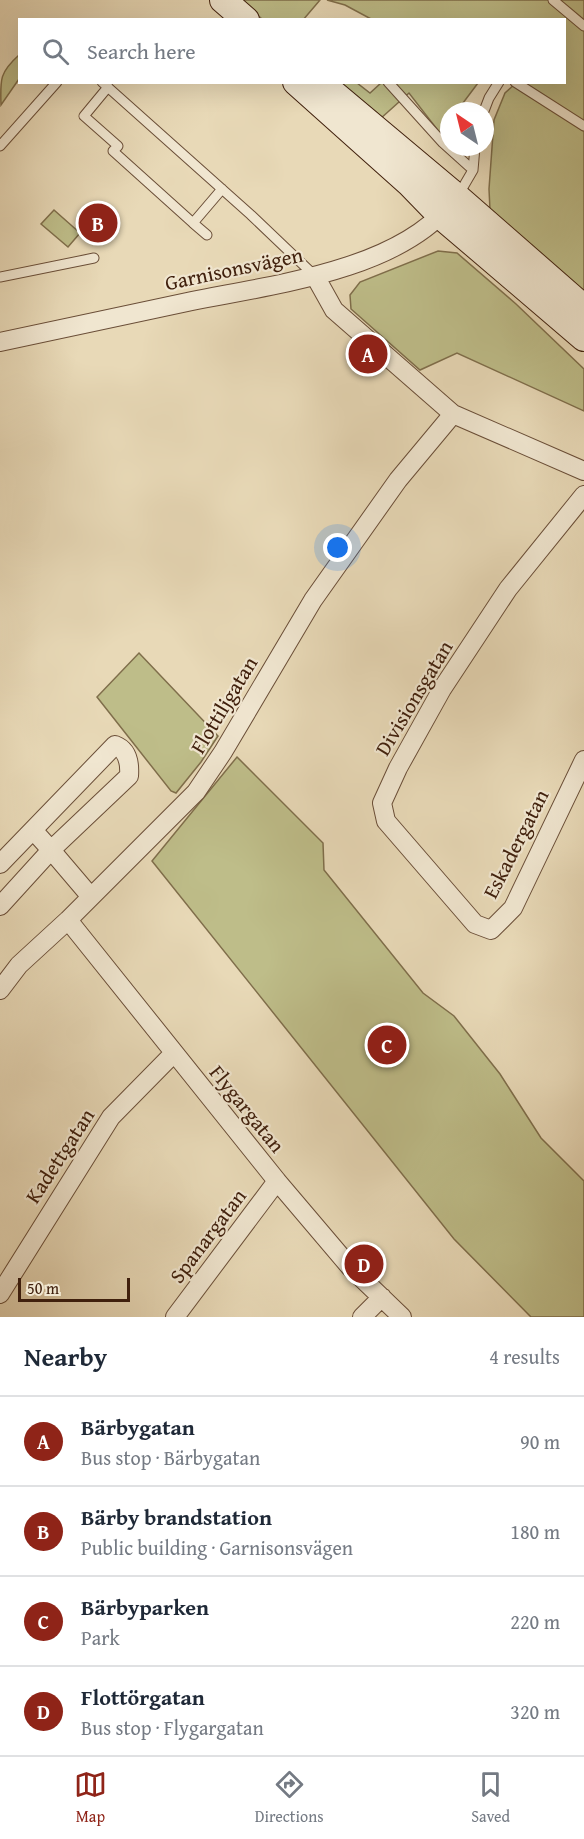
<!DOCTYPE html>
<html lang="en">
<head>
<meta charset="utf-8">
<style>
	body { margin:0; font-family:"Gentium Book Plus",serif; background:#f6f6f7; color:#1f2937 }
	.compass { position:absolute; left:440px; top:102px; width:54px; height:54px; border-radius:50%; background:#fff; box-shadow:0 6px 24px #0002; rotate:325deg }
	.scale { position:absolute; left:18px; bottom:15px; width:112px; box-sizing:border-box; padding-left:6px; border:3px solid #40200d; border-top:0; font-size:16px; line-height:21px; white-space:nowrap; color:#40200d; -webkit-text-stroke:4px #f0e6d0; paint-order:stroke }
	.you { position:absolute; left:338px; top:548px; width:21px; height:21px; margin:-15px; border:4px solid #fff; border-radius:50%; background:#1a73e8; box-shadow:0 0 0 9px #1a73e833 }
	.badge { display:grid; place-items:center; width:39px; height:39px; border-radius:50%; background:#8f2418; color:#fff; font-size:20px; font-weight:700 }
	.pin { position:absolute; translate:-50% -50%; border:3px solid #fff; box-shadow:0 2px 6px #0006 }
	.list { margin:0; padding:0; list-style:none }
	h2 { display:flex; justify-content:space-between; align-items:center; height:78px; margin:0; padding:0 24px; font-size:26px }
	h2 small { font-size:20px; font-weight:400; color:#747a83 }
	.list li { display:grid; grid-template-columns:39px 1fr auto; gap:18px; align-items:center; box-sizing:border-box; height:90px; padding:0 24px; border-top:2px solid #e0e1e3 }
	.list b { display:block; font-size:22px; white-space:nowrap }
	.list p { margin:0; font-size:20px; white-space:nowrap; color:#747a83 }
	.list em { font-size:20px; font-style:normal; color:#747a83 }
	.icon { flex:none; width:33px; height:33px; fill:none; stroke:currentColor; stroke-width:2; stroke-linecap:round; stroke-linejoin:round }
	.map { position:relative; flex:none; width:584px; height:1317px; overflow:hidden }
	.search { position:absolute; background:#fff; box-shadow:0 6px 24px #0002; left:18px; right:18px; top:18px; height:66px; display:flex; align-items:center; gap:15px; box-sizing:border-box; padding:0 21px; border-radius:0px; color:#747a83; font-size:22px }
	.sheet { height:438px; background:#fff }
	nav { display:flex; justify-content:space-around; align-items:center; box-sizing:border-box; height:84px; border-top:2px solid #e0e1e3; background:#fff; font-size:16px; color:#747a83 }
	nav a { display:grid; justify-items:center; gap:3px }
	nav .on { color:#8f2418 }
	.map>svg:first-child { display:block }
	.green { fill:#bebd89; stroke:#7f6e4b; stroke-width:1.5 }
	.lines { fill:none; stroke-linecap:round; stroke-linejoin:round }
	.service-casing { stroke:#6a4e38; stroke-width:11 }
	.minor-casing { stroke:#6a4e38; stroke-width:20 }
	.secondary-casing { stroke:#40200d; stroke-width:28 }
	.service { stroke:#f0e6d0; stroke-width:9 }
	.minor { stroke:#f0e6d0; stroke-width:18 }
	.secondary { stroke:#f0e6d0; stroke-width:26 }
	.labels { text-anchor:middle; stroke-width:4.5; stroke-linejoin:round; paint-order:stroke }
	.street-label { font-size:21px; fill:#40200d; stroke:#f0e6d0 }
</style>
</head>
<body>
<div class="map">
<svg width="584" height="1317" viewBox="0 0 584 1317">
	<rect width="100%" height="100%" fill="#e8d9b7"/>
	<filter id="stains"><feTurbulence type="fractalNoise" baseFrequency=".00333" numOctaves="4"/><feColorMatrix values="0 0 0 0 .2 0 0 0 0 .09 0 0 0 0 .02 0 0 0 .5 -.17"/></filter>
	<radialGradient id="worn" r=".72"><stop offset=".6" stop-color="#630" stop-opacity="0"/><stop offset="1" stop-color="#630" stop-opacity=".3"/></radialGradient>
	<path class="green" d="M240,0H320L303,20L262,19Z
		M327,0H584V295L490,210L489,189L494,120L505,93L516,83L564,82V20L371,19L345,5Z
		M19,55V79L1,105C0,79 0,72 19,55Z
		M338,83H357L370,93L381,83H478L457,111H449V121L440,133L409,93L380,119Z
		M54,210L80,233L68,247L41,224Z
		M438,251L457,253L516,304L584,369V411L457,353L420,370L351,309L350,295L360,282Z
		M139,653L218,736L201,762L176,793L171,791L97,697Z
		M237,757L323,843L324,870L423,993L454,1016L500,1074L541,1138L584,1181V1317H531L454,1239L152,861Z"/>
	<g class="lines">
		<g class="service-casing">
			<path id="service" d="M553,0L584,26
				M102,82L251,215L315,276
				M388,82L443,143L473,170
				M515,82L584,126
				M108,87L84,116L118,146L113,151L193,223
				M484,111L489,98L499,82
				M0,146L57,82
				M459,194L473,170L475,147
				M207,235L193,223L222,189
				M0,277L94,258"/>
		</g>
		<g class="minor-casing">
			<path id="minor" d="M315,276L334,310L453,414L584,471
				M0,342C64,328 128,315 192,301C271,285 393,271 448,207
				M584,495L508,589L442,689L398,768L382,803L386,821L475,924L491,930L513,908L584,760
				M0,864L115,745C128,750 130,763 129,776L51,850L33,830
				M0,906L51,850L91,897
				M68,920L277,1181L350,1267L402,1317
				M0,990L19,965L68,920L196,792L223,752L313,600L398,480L453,414
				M0,1294L111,1117L174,1053
				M175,1317L277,1181
				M362,1317L382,1297"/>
		</g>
		<g class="secondary-casing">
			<path id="secondary" d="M223,0L246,20
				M296,82L409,183L441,216L584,338
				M321,83L457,197L584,308"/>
		</g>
		<use href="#service" class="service"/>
		<use href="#minor" class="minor"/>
		<use href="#secondary" class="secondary"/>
	</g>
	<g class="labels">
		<g class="street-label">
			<text transform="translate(234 269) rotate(-12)" y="7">Garnisonsvägen</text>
			<text transform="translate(414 698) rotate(-59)" y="7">Divisionsgatan</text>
			<text transform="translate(224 705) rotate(-59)" y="7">Flottiljgatan</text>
			<text transform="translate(516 844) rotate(-63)" y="7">Eskadergatan</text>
			<text transform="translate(247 1109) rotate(51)" y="7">Flygargatan</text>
			<text transform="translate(60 1156) rotate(-57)" y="7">Kadettgatan</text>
			<text transform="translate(208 1236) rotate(-53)" y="7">Spanargatan</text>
		</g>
	</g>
	<rect width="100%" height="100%" filter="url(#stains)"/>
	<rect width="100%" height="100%" fill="url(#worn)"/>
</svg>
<svg class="compass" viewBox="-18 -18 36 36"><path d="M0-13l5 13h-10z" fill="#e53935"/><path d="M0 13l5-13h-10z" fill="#747a83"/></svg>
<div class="scale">50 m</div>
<div class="you"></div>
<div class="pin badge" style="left:368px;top:354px">A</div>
<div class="pin badge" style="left:98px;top:223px">B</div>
<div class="pin badge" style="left:387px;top:1045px">C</div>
<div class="pin badge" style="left:364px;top:1264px">D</div>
<div class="search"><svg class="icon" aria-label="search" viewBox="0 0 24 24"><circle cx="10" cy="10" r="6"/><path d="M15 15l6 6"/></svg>Search here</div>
</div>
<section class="sheet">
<h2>Nearby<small>4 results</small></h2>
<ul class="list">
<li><span class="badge">A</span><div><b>Bärbygatan</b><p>Bus stop · Bärbygatan</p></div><em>90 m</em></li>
<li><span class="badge">B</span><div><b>Bärby brandstation</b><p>Public building · Garnisonsvägen</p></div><em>180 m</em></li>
<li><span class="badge">C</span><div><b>Bärbyparken</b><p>Park</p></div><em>220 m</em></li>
<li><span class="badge">D</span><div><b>Flottörgatan</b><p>Bus stop · Flygargatan</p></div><em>320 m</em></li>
</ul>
</section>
<nav>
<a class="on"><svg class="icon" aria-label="map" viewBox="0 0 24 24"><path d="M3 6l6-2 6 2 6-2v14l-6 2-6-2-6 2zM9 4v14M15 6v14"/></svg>Map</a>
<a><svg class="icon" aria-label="directions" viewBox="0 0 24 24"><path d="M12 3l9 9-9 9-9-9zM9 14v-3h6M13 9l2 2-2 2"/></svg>Directions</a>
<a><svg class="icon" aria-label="saved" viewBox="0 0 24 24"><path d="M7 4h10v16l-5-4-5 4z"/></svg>Saved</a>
</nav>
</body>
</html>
